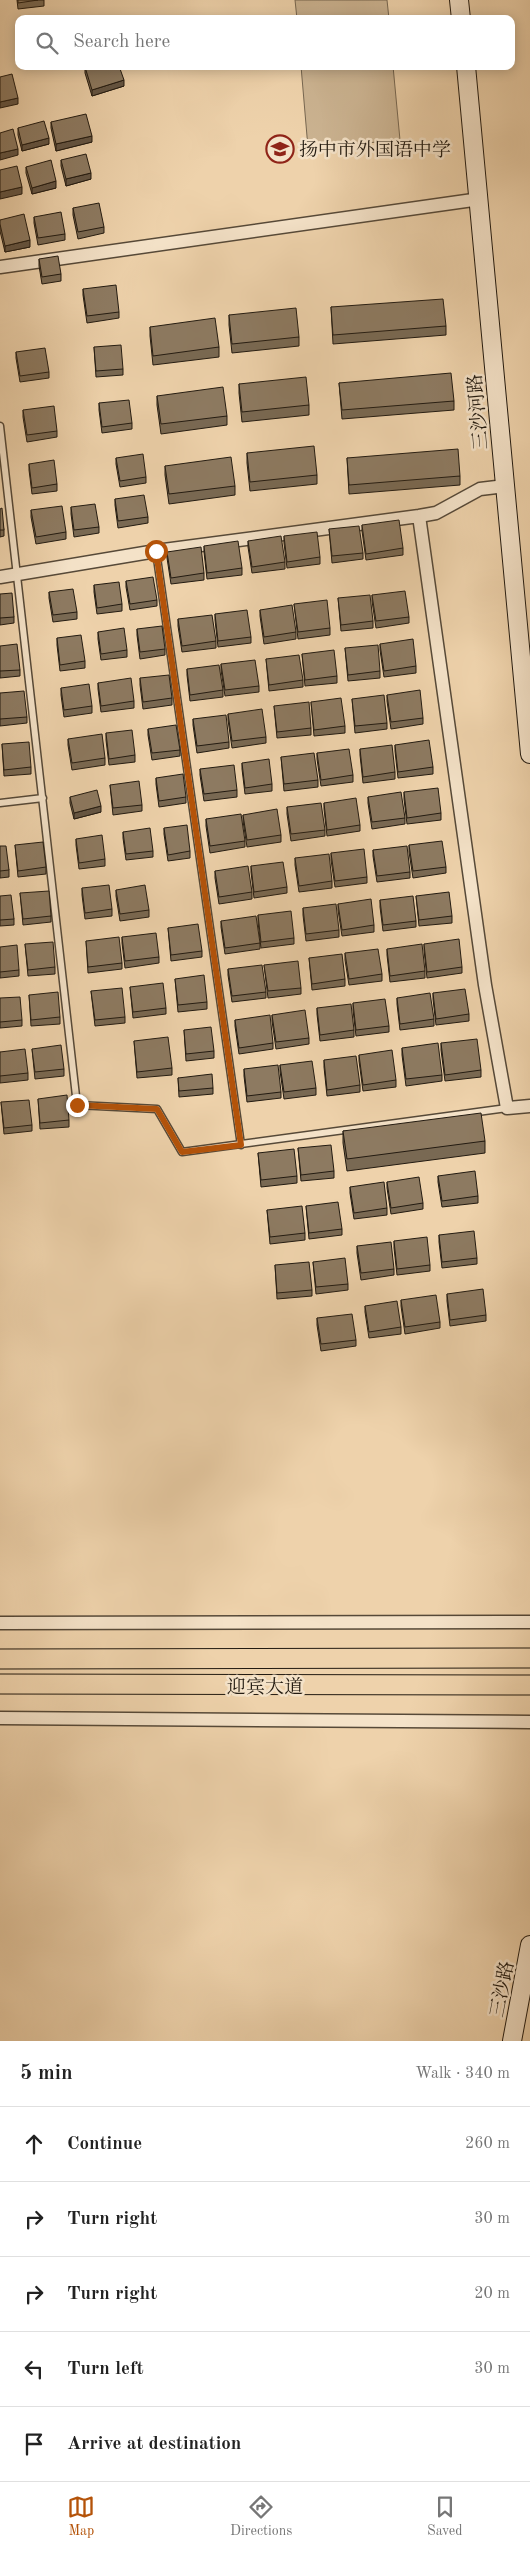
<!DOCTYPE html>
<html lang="en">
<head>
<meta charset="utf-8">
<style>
	body { margin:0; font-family:"Old Standard TT","Noto Serif SC",serif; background:#f6f6f6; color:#222 }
	.stop { position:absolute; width:15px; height:15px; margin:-11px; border:4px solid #b45309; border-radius:50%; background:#fff }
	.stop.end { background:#b45309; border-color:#fff; box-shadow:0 1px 5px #0008 }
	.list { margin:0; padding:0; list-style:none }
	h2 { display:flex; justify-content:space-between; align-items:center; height:65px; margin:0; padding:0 20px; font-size:21px }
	h2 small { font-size:16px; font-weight:400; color:#767676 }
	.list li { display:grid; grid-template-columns:32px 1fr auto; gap:15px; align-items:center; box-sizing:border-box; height:75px; padding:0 20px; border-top:1px solid #e0e0e0 }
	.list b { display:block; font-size:19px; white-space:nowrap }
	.list em { font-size:16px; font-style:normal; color:#767676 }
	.icon { flex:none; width:28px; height:28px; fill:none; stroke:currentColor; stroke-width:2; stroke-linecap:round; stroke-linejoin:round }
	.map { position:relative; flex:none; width:530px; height:2041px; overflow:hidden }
	.search { position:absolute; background:#fff; box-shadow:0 2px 12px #0003; left:15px; right:15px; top:15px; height:55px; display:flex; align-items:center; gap:12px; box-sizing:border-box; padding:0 18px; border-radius:10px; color:#767676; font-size:19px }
	.sheet { height:440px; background:#fff }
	nav { display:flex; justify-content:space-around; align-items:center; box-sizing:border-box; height:70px; border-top:1px solid #e0e0e0; background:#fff; font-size:14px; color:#767676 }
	nav a { display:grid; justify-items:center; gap:2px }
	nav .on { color:#b45309 }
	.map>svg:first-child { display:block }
	.green { fill:#cbb391; stroke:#776751 }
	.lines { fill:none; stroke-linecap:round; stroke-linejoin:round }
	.lane-casing { stroke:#564938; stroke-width:9 }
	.street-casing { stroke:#564938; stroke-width:15 }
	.secondary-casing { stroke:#231b11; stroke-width:20 }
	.primary-casing { stroke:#231b11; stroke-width:21 }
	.lane { stroke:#f4e2c8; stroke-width:6 }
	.street { stroke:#f4e2c8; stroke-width:12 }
	.secondary { stroke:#f4e2c8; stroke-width:18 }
	.primary { stroke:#eed2ab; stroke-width:19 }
	.wall { fill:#796953; stroke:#231b11 }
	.shaded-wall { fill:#635544; stroke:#231b11 }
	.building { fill:#8d7a61; stroke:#231b11 }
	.route { stroke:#b45309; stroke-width:6 }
	.labels { text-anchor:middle; stroke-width:5; stroke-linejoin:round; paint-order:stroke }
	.poi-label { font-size:19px; fill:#231b11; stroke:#f4e2c8; text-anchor:start }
	.street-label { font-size:19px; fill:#231b11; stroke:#f4e2c8 }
</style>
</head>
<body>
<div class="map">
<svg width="530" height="2041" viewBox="0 0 530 2041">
	<rect width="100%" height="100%" fill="#eed2ab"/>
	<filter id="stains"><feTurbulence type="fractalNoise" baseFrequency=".004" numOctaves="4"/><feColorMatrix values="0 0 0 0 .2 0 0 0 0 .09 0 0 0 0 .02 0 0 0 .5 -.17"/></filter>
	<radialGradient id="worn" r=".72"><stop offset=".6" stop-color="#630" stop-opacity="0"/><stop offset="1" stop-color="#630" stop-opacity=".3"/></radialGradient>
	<path class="green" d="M295,0H387L389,19H297Z
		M301,66H393L400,140L308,148Z"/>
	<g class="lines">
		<g class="lane-casing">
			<path id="lane" d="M0,426L77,1105L157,1109L182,1152L507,1108
				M156,551L241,1145
				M0,803L43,798"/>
		</g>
		<g class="street-casing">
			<path id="street" d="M0,267L480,199
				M419,516L485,985L507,1108L530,1106
				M0,577L156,551L419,516L436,513L480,489L505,486
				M0,1623L530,1622
				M0,1718L530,1722"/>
		</g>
		<g class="secondary-casing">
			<path id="secondary" d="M459,0L461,19
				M466,66L530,754
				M512,2041L530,1945"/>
		</g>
		<g class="primary-casing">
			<path id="primary" d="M0,1659L530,1658
				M0,1684L530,1685"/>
		</g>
		<use href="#lane" class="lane"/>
		<use href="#street" class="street"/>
		<use href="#secondary" class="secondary"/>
		<use href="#primary" class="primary"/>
	</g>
	<path class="wall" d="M17,0H44V6L18,9Z
		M85,67L124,86L92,96L85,73Z
		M51,122L92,142L56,151L51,128Z
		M18,128L49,144L22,151L18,135Z
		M61,160L91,179L66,186L61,166Z
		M26,167L56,188L32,194L26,173Z
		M73,208L104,227V233L78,239L73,215Z
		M34,217L65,234V240L38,245L34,223Z
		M0,220L30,247L5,252L0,231Z
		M39,259L61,274V281L42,284L39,266Z
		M83,289L119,312V318L87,323L83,295Z
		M331,307L446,326V335L333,344Z
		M229,315L299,337V346L232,353L229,325Z
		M150,327L219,347V357L153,365L150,336Z
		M94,347L123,369V375L96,377Z
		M16,352L49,372V378L20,382L16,358Z
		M339,383L454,401V410L342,419Z
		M239,384L309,405V415L242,422L239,393Z
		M157,396L227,416V425L161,434L157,405Z
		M99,403L132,423V429L102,433L99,410Z
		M23,410L57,431V437L27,442L23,417Z
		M247,453L317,475V484L250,491L247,463Z
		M116,458L146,477V483L120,487L116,464Z
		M347,458L460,476V485L349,494Z
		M29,464L57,484V491L32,494L29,470Z
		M165,466L235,486V495L169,504L165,475Z
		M115,499L148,517V523L118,528L115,505Z
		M71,507L99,527V533L74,537L71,514Z
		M0,509L4,530V536L0,537Z
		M31,510L66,532V539L36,544L31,517Z
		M362,525L403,548V555L366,560L362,531Z
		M329,529L363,553V559L332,563Z
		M284,536L320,557V564L287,568L284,543Z
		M248,541L285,562V569L252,573L248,547Z
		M204,546L242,568V575L207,579L204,552Z
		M167,552L204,573V580L171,584L167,558Z
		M126,581L157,600V606L130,610L126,587Z
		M94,585L122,604V611L97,614L94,592Z
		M49,592L77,612V619L53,622L49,598Z
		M0,594L14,617V623L0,625Z
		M372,595L409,617V623L376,628L372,601Z
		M338,598L373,621V628L341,631Z
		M294,604L330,628V635L298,639Z
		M260,610L296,632V639L264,644L260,616Z
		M215,614L251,637V643L218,647L215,620Z
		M178,619L216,641V648L182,652L178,626Z
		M137,629L165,649V655L140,659L137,635Z
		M98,632L127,650V657L101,660L98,639Z
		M57,638L85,661V668L60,671L57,645Z
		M380,644L416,666V673L384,677L380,650Z
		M0,646L20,670V676L0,678Z
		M345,648L380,671V678L348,681Z
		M302,654L337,676V683L305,686Z
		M266,659L303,680V687L269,691Z
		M221,664L259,686V692L225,696L221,670Z
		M187,669L223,690V697L190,701L187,675Z
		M140,678L172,698V705L143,709L140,685Z
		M98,683L134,701V708L101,712L98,689Z
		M61,688L92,706V713L64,717L61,695Z
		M0,693L27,717V723L0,726Z
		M387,695L423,718V724L391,729L387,701Z
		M352,699L387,723V729L355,733Z
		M311,702L345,726V733L314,736Z
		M274,706L311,728V735L277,738Z
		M228,714L266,737V743L232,748L228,720Z
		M193,719L229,742V748L197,753L193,725Z
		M148,729L180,750V756L152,760L148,735Z
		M106,733L135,755V762L109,765L106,740Z
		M68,739L105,758V765L72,770L68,745Z
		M2,744L31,767V774L4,776Z
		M395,745L433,767V774L398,778L395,751Z
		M360,749L395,772V779L363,783L360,755Z
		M317,753L353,775V782L321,786L317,759Z
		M281,757L318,780V787L284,791Z
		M242,763L272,784V791L245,794L242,769Z
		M200,769L237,790V797L204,801L200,775Z
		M156,778L186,797V803L159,807L156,784Z
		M110,785L142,805V811L113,815Z
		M404,792L441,813V820L407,824L404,799Z
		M70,797L101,812L74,819L70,803Z
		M368,797L405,818V824L372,829L368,803Z
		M324,803L360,825V831L327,836L324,809Z
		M287,807L325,830V836L291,841L287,814Z
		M243,815L281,835V842L247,847L243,821Z
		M206,819L245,841V847L210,853L206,826Z
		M164,828L190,851V858L168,861L164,834Z
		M123,832L153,851V857L126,860L123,838Z
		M76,839L105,859V866L79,869L76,845Z
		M15,845L46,867V874L18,877Z
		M409,845L446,867V873L413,878L409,852Z
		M0,846L9,870V877L0,878Z
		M373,850L410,872V878L377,882L373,856Z
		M331,853L367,877V883L335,887L331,860Z
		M295,858L332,881V888L299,892L295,865Z
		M251,866L287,887V893L254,898L251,872Z
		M215,871L252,892V899L219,904L215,878Z
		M82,888L112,909V916L85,919L82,895Z
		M116,890L149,910V917L120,921L116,896Z
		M20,893L51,916V922L23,925Z
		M0,896L14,919V925L0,926Z
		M416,896L452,916V923L419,926Z
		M380,900L416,921V927L383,931L380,907Z
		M338,904L374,925V932L342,936L338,910Z
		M303,908L339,930V937L306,941L303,915Z
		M258,915L294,938V944L261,948L258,922Z
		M221,921L260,943V949L225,954L221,927Z
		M168,928L202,951V957L171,961Z
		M122,937L159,957V963L125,968L122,943Z
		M86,941L122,963V969L88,973Z
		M25,944L55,967V974L28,976Z
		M424,944L462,967V973L427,978L424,950Z
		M0,947L19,970V976L0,978Z
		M387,949L425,971V978L390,982L387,955Z
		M345,953L382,974V981L349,985L345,960Z
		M309,958L345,979V986L312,990Z
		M264,965L301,988V994L268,998Z
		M228,969L266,992V998L232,1002L228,975Z
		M175,979L207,1002V1009L178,1012Z
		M130,987L166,1008V1014L133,1018Z
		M91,991L125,1017V1023L95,1026Z
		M433,993L469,1014V1021L436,1025L433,999Z
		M29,995L60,1017V1024L31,1026Z
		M0,998L22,1020V1026L0,1028Z
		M397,998L434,1019V1026L400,1030L397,1004Z
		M353,1003L389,1026V1032L356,1036L353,1010Z
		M317,1008L354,1030V1037L320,1041L317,1014Z
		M272,1015L309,1038V1044L276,1049L272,1021Z
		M235,1020L273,1043V1049L239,1054L235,1026Z
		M184,1030L214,1051V1058L186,1061Z
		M134,1041L172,1068V1075L137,1078Z
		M441,1043L481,1070V1077L445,1081L441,1050Z
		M402,1048L442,1075V1081L406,1086L402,1055Z
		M32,1049L64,1069V1076L35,1079Z
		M0,1052L28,1073V1080L0,1083Z
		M359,1055L396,1080V1087L363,1091L359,1061Z
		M324,1060L360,1085V1092L327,1096L324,1067Z
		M280,1065L316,1088V1095L284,1099L280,1071Z
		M244,1069L281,1092V1098L247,1102L244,1076Z
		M178,1078L213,1088V1094L179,1097Z
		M38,1099L69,1120V1127L40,1129Z
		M1,1102L32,1125V1131L4,1134Z
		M343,1131L485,1141V1153L347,1171L343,1143Z
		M298,1148L334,1171V1178L301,1181Z
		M258,1153L297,1176V1183L261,1187Z
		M438,1176L478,1196V1203L442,1207L438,1182Z
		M387,1182L423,1203V1209L391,1214L387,1188Z
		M350,1187L387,1208V1215L354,1219L350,1193Z
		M306,1206L342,1229V1235L309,1239Z
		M267,1210L305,1233V1240L270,1244Z
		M439,1235L477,1258V1264L442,1268L439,1242Z
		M394,1241L430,1265V1271L397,1275L394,1248Z
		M357,1246L394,1269V1275L361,1280L357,1253Z
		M313,1262L348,1284V1290L316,1294Z
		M275,1265L312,1290V1296L277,1299Z
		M447,1294L486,1315V1321L450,1326L447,1301Z
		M401,1300L440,1322V1328L405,1334L401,1306Z
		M365,1306L401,1327V1334L369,1338L365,1312Z
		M317,1318L356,1340V1346L321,1351L317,1325Z"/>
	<path class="shaded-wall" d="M124,80V86L92,96V90Z
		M18,98V104L0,108V102Z
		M92,136V142L56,151V144Z
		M49,138V144L22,151V145Z
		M18,149V155L0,160V153Z
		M91,173V179L66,186V179Z
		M56,181V188L32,194V188Z
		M22,187V194L0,199V192Z
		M30,240V247L5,252V246Z
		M101,806V812L74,819V813Z"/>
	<path class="building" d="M18,0H38L18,3Z
		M87,66H119L124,80L92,90L85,67Z
		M12,74L18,98L0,102V77Z
		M86,114L92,136L56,144L51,122Z
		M44,121L49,138L22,145L18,128Z
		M13,129L18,149L0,153V133Z
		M86,154L91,173L66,179L61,160Z
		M51,160L56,181L32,188L26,167Z
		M17,166L22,187L0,192V170Z
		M99,203L104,227L78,232L73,208Z
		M61,212L65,234L38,238L34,217Z
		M24,214L30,240L5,246L0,224V220Z
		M58,256L61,274L42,277L39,259Z
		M116,285L119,312L87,316L83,289Z
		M443,299L446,326L333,335L331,307Z
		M296,308L299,337L232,344L229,315Z
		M215,318L219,347L153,356L150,327Z
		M121,345L123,369L96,371L94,347Z
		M45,348L49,372L20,376L16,352Z
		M451,373L454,401L342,410L339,383Z
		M306,377L309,405L242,412L239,384Z
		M223,387L227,416L161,424L157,396Z
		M129,400L132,423L102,427L99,403Z
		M54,406L57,431L27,435L23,410Z
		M314,446L317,475L250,482L247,453Z
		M458,449L460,476L349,485L347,458Z
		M143,454L146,477L120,481L116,458Z
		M231,457L235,486L169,494L165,466Z
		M54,460L57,484L32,488L29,464Z
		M144,495L148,517L118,521L115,499Z
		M95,504L99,527L74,530L71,507Z
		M62,506L66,532L36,537L31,510Z
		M2,508L4,530H0V509Z
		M399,520L403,548L366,554L362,525Z
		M359,526L363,553L332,556L329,529Z
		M317,532L320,557L287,562L284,536Z
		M281,536L285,562L252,567L248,541Z
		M238,541L242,568L207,573L204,546Z
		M201,547L204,573L171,578L167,552Z
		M153,577L157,600L130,604L126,581Z
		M119,582L122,604L97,608L94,585Z
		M73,589L77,612L53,615L49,592Z
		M405,591L409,617L376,621L372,595Z
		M12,593L14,617L0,618V594Z
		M370,595L373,621L341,625L338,598Z
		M327,600L330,628L298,632L294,604Z
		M292,605L296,632L264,637L260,610Z
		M247,610L251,637L218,641L215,614Z
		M212,615L216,641L182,646L178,619Z
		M162,626L165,649L140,652L137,629Z
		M124,628L127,650L101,654L98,632Z
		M81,635L85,661L60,665L57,638Z
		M413,639L416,666L384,671L380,644Z
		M17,644L20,670L0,671V646Z
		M378,645L380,671L348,675L345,648Z
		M334,650L337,676L305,680L302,654Z
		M299,655L303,680L269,685L266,659Z
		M255,660L259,686L225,690L221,664Z
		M219,665L223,690L190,695L187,669Z
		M169,675L172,698L143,702L140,678Z
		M131,678L134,701L101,706L98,683Z
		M89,684L92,706L64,710L61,688Z
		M420,690L423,718L391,722L387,695Z
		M24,691L27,717L0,719V693Z
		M384,695L387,723L355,726L352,699Z
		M341,698L345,726L314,730L311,702Z
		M309,702L311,728L277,732L274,706Z
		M262,709L266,737L232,741L228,714Z
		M226,715L229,742L197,746L193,719Z
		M176,725L180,750L152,753L148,729Z
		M132,730L135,755L109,759L106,733Z
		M102,734L105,758L72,763L68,739Z
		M429,740L433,767L398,772L395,745Z
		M29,742L31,767L4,770L2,744Z
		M392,745L395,772L363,777L360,749Z
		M349,749L353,775L321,780L317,753Z
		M314,753L318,780L284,784L281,757Z
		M269,759L272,784L245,788L242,763Z
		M234,765L237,790L204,794L200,769Z
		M183,774L186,797L159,801L156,778Z
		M139,781L142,805L113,808L110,785Z
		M438,788L441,813L407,818L404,792Z
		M97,790L101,806L74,813L70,797Z
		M401,792L405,818L372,822L368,797Z
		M356,798L360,825L327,830L324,803Z
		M321,803L325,830L291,834L287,807Z
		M277,809L281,835L247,840L243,815Z
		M241,814L245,841L210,846L206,819Z
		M187,825L190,851L168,855L164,828Z
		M150,828L153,851L126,854L123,832Z
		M102,835L105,859L79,863L76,839Z
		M442,841L446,867L413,871L409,845Z
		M43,842L46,867L18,871L15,845Z
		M0,846H6L9,870L0,871Z
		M407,846L410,872L377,876L373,850Z
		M364,849L367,877L335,881L331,853Z
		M329,854L332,881L299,886L295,858Z
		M283,862L287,887L254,892L251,866Z
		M248,866L252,892L219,897L215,871Z
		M109,885L112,909L85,913L82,888Z
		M145,885L149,910L120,914L116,890Z
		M49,891L51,916L23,919L20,893Z
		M449,892L452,916L419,920L416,896Z
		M11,895L14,919L0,920V896Z
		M413,896L416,921L383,925L380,900Z
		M371,899L374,925L342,930L338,904Z
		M336,904L339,930L306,934L303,908Z
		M291,911L294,938L261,942L258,915Z
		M256,916L260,943L225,948L221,921Z
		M198,924L202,951L171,955L168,928Z
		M156,933L159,957L125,961L122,937Z
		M119,937L122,963L88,967L86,941Z
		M459,939L462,967L427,972L424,944Z
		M53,942L55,967L28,970L25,944Z
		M422,944L425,971L390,976L387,949Z
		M17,945L19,970L0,972V947Z
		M378,949L382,974L349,979L345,953Z
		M342,954L345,979L312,984L309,958Z
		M298,961L301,988L268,991L264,965Z
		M262,965L266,992L232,996L228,969Z
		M204,975L207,1002L178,1005L175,979Z
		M163,983L166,1008L133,1012L130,987Z
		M122,988L125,1017L95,1020L91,991Z
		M465,989L469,1014L436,1019L433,993Z
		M58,992L60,1017L31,1020L29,995Z
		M430,993L434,1019L400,1024L397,998Z
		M20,997L22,1020L0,1022V998Z
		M385,999L389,1026L356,1030L353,1003Z
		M351,1004L354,1030L320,1035L317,1008Z
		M305,1010L309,1038L276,1042L272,1015Z
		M270,1015L273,1043L239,1048L235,1020Z
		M211,1027L214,1051L186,1054L184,1030Z
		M168,1037L172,1068L137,1072L134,1041Z
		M477,1039L481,1070L445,1075L441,1043Z
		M438,1043L442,1075L406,1079L402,1048Z
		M61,1045L64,1069L35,1072L32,1049Z
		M25,1049L28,1073L0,1076V1052Z
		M392,1050L396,1080L363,1085L359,1055Z
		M356,1056L360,1085L327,1090L324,1060Z
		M312,1061L316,1088L284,1092L280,1065Z
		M278,1065L281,1092L247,1096L244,1069Z
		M212,1074L213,1088L179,1091L178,1078Z
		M67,1095L69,1120L40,1123L38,1099Z
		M29,1100L32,1125L4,1128L1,1102Z
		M481,1113L485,1141L347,1159L343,1131Z
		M331,1145L334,1171L301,1175L298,1148Z
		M294,1149L297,1176L261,1180L258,1153Z
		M475,1171L478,1196L442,1201L438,1176Z
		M419,1177L423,1203L391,1208L387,1182Z
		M384,1182L387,1208L354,1213L350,1187Z
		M338,1202L342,1229L309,1233L306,1206Z
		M302,1206L305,1233L270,1237L267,1210Z
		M474,1231L477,1258L442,1262L439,1235Z
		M427,1237L430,1265L397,1269L394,1241Z
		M391,1242L394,1269L361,1273L357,1246Z
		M345,1258L348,1284L316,1287L313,1262Z
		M309,1262L312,1290L277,1293L275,1265Z
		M483,1289L486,1315L450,1320L447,1294Z
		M436,1295L440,1322L405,1327L401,1300Z
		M397,1301L401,1327L369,1332L365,1306Z
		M352,1314L356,1340L321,1344L317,1318Z"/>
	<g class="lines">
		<path class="route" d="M77,1105L157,1109L182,1152L241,1145L156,551"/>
	</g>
	<defs>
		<g id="school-ring" transform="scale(1.4375)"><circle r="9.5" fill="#f4e2c8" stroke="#8f2418" stroke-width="1.5"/><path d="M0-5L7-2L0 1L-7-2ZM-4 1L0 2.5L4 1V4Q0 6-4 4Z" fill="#8f2418"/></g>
	</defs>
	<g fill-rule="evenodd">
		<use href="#school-ring" x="280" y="149"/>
	</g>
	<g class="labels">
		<g class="poi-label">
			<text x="299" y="156">扬中市外国语中学</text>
		</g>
		<g class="street-label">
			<text transform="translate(477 412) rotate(-95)" y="7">三沙河路</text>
			<text x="265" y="1693">迎宾大道</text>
			<text transform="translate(501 1989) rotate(-79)" y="7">三沙路</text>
		</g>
	</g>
	<rect width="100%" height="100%" filter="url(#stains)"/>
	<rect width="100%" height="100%" fill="url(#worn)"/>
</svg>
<div class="stop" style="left:156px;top:551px"></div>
<div class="stop end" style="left:77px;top:1105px"></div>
<div class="search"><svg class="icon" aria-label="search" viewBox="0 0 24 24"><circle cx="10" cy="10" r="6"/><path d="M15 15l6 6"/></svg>Search here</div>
</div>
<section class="sheet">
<h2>5 min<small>Walk · 340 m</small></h2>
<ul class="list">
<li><svg class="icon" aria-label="ahead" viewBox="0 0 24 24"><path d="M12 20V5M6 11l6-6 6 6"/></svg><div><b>Continue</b></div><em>260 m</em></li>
<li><svg class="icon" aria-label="right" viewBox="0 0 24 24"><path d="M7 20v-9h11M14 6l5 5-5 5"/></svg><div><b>Turn right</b></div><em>30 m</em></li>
<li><svg class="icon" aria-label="right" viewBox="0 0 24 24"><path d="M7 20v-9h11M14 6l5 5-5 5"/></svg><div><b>Turn right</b></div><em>20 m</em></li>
<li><svg class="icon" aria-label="left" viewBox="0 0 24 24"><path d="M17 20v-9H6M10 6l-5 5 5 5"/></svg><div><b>Turn left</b></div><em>30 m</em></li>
<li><svg class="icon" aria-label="arrive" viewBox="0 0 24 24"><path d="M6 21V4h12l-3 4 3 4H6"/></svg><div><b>Arrive at destination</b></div></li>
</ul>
</section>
<nav>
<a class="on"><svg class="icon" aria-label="map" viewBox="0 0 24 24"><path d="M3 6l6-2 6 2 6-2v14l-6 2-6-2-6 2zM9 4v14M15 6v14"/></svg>Map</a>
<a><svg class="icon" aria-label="directions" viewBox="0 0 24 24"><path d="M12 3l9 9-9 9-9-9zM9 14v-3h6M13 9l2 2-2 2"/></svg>Directions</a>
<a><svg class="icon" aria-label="saved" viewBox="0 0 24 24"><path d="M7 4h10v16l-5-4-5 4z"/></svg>Saved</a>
</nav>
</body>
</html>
